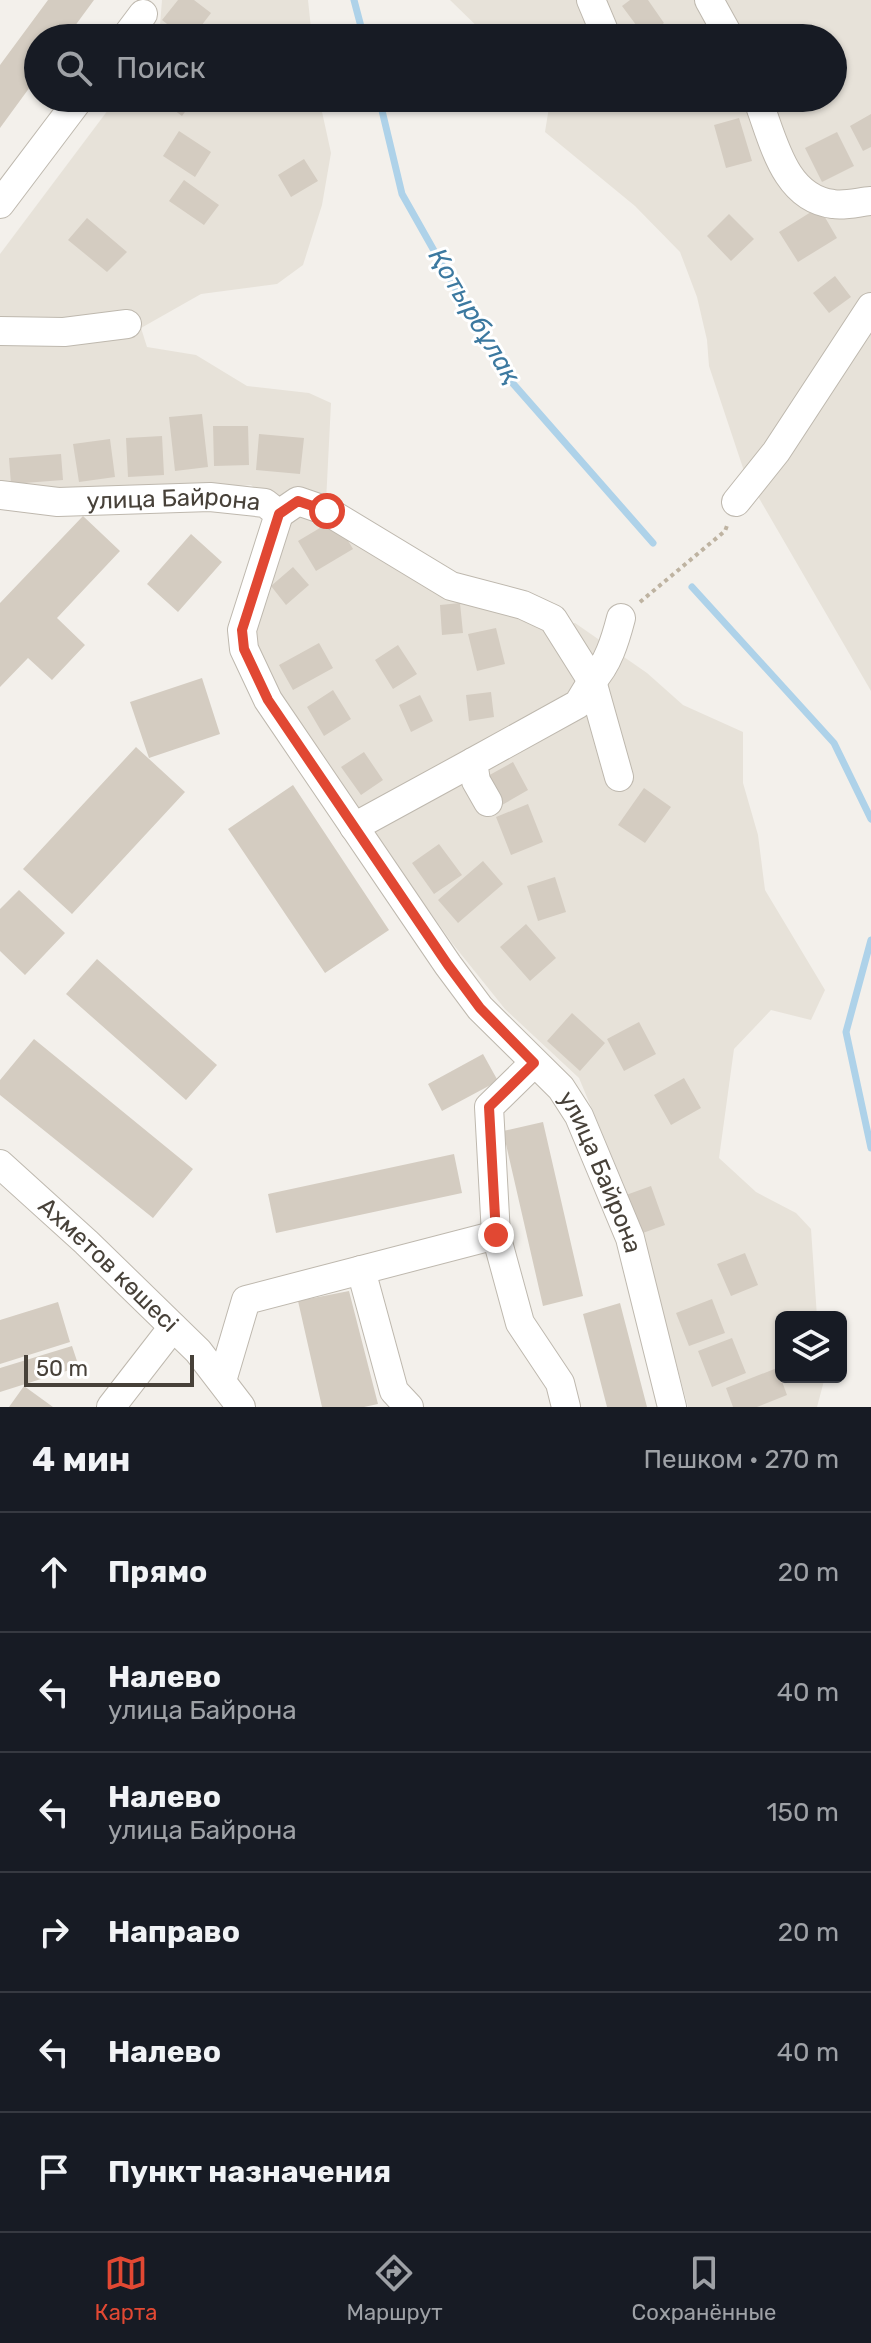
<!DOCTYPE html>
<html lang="ru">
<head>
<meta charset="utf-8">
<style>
	body { margin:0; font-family:Rubik,sans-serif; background:#242831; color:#f1f3f6 }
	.controls { position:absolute; right:24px; bottom:24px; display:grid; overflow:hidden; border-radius:12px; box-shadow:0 2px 6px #0004 }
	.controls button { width:72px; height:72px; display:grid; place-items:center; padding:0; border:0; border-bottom:2px solid #363941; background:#171b24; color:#f1f3f6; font:40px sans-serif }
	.scale { position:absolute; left:24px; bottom:20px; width:170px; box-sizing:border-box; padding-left:8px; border:4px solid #474139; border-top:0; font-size:22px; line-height:28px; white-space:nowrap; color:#474139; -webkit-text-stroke:6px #fff; paint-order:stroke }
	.stop { position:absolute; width:24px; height:24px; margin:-18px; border:6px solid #e14833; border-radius:50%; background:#fff }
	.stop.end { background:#e14833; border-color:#fff; box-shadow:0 2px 8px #0008 }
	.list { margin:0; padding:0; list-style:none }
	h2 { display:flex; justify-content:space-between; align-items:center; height:104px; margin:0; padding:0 32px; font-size:34px }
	h2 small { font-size:26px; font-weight:400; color:#9ea1a6 }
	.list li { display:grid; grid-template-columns:52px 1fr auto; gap:24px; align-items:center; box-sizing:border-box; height:120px; padding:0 32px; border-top:2px solid #363941 }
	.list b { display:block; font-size:30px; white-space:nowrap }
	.list p { margin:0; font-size:26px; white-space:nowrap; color:#9ea1a6 }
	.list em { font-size:26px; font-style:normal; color:#9ea1a6 }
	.icon { flex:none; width:44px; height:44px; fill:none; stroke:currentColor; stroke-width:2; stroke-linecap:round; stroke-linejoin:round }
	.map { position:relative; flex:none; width:871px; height:1407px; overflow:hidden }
	.search { position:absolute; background:#171b24; box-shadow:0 2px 6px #0004; left:24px; right:24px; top:24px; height:88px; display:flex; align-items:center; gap:20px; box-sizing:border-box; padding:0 28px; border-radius:44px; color:#9ea1a6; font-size:30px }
	.sheet { height:824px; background:#171b24 }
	nav { display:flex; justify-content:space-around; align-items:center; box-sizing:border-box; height:112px; border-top:2px solid #363941; background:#171b24; font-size:22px; color:#9ea1a6 }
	nav a { display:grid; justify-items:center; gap:4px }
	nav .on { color:#e14833 }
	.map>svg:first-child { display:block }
	.residential { fill:#e7e2d9 }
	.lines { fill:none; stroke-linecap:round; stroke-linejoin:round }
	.stream { stroke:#aed2e9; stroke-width:7 }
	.building { fill:#d4ccc1 }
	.minor-casing { stroke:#beb8ae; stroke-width:30 }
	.path { stroke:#beb3a1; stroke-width:4; stroke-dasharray:4 4; stroke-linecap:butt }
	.minor { stroke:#fff; stroke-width:28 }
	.route { stroke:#e14833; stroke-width:10 }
	.labels { text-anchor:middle; stroke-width:6; stroke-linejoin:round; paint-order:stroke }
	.street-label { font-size:24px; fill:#474139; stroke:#fff }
	.water-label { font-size:26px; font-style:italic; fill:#3c79a0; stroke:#fff }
</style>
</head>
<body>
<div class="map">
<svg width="871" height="1407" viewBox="0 0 871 1407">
	<rect width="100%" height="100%" fill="#f3f0eb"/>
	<path class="residential" d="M162,0H308L312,38H159Z
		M450,0H871V691L745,474L709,366L707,340L697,297L680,252L635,206L545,132L549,107L556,98H833V38H489Z
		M117,98H319L331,153L322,205L303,265L277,284L201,294L141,328L147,347L196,355L247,386L309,393L331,403L326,502L552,625L575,623L647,673L683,705L743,732V783L758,835L765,890L825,990L811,1020L771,1010L734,1049L719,1158L756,1192L796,1213L811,1229L817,1317H781V1377H825L817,1407H688L635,1212L579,1078L505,1009L452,943L272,689L250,632L281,510L251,485L194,490H29L0,487V254Z"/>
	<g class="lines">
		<path class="stream" d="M354,0L364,38
			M379,98L402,194L502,371L653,543
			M692,587L834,743L871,819
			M871,940L846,1032L871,1148"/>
	</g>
	<path class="building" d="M48,0H94L66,38H38V76L0,128V65Z
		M178,0H194L211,13L192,38H185L162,20Z
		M630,0H648L664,23L645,37L622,6Z
		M158,98H195L182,116Z
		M778,98H821L783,112Z
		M871,114V147L863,151L850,126Z
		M739,118L752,161L726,168L714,125Z
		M179,131L211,152L195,177L163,156Z
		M837,132L854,166L822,182L805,148Z
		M304,159L318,181L291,197L278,175Z
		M184,180L219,205L204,225L169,201Z
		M819,207L837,238L798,262L779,232Z
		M729,214L754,239L731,261L707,236Z
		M87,218L127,252L107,272L68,240Z
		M835,276L851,297L829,313L813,293Z
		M202,414L208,467L175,471L169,417Z
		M213,426H248L249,465L214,466Z
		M259,434L304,438L300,474L256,470Z
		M162,436L164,475L128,477L126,438Z
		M110,439L115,477L79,482L73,444Z
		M61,454L63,480L11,484L9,458Z
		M83,516L120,551L57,618L85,645L52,680L28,658L0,687V603Z
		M335,519L353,549L316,571L298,541Z
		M191,534L222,562L178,612L147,584Z
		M293,567L309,585L286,605L271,586Z
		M460,603L463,633L442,635L440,605Z
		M496,628L505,664L477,671L468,634Z
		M319,643L333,668L293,690L279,665Z
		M398,645L417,674L393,689L375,660Z
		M202,678L220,734L149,758L130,702Z
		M333,690L351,719L324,736L307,707Z
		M491,692L494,717L469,721L466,695Z
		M420,695L433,721L411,732L399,705Z
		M136,747L185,792L72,914L23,869Z
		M364,752L383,780L361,795L341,767Z
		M513,762L528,790L502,805L486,777Z
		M293,785L389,930L325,973L228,829Z
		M644,788L671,807L645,843L618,825Z
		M528,804L543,842L511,855L496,817Z
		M439,844L462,875L434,894L412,863Z
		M483,861L503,884L458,923L438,900Z
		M555,877L566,912L538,921L527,886Z
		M19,890L65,933L25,975L0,951V909Z
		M526,924L556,958L530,981L500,947Z
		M97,959L217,1065L186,1100L66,994Z
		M572,1013L605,1043L580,1071L547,1041Z
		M639,1022L656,1054L624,1071L607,1039Z
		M34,1039L193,1169L153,1218L0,1095V1080Z
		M483,1054L498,1081L442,1111L428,1084Z
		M684,1078L701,1108L671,1125L654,1095Z
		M543,1122L583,1296L543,1306L503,1131Z
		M454,1154L462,1193L276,1233L268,1194Z
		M651,1186L665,1225L640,1234L626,1195Z
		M745,1253L758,1285L731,1296L717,1264Z
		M349,1291L378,1404L364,1407H322L298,1301Z
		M712,1299L725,1333L689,1346L676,1313Z
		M58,1302L70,1342L0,1364V1320Z
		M620,1303L647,1407H607L583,1314Z
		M732,1338L746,1373L712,1387L698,1351Z
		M72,1346L79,1367L0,1392V1368Z
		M777,1368L787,1395L757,1407H733L726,1388Z
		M24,1386L53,1407H9Z"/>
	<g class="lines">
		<g class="minor-casing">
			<g id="minor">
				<path d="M591,0L607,38"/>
				<path d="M709,0L730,38"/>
				<path d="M125,38L143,14"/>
				<path d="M757,98C773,138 783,198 833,204C845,206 859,202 871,201"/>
				<path d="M0,204L80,98"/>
				<path d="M0,331L64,332L127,324"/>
				<path id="s1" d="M0,495L58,502L210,497L265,503L279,514L242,630L244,649L268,700L448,965L480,1008L561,1088L579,1116L630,1238L672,1407"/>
				<path d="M736,502L776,452L871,307"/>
				<path d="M279,514L298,501L327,511L451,586L523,605L553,619L592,681C608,664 615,641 621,618"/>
				<path d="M592,681L619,777"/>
				<path d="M488,802L476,781L473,762L578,704L592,681"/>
				<path d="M354,827L473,762"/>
				<path id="s2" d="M0,1164L86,1242L198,1351L241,1407"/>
				<path d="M496,1235L489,1107L534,1063"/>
				<path d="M361,1270L394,1391L409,1407"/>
				<path d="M222,1381L246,1300L496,1235L520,1323L560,1383L566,1407"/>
				<path d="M111,1407L173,1327"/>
			</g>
		</g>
		<path class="path" d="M640,602L725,531L728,523"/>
		<use href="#minor" class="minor"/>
	</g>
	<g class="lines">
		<path class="route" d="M327,511L298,501L279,514L242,630L244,649L268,700L448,965L480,1008L534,1063L489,1107L496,1235"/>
	</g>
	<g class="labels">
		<g class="street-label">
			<text dy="8" stroke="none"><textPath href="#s1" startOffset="174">улица Байрона</textPath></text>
			<text dy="8" stroke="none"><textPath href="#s1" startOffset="1062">улица Байрона</textPath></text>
			<text dy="8" stroke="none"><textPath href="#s2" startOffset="148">Ахметов көшесі</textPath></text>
		</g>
		<g class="water-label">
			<text transform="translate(475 316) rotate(59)" y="9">Қотырбұлақ</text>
		</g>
	</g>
</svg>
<div class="controls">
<button><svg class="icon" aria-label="layers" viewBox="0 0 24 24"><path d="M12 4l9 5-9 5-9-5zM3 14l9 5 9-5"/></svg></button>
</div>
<div class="scale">50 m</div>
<div class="stop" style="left:327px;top:511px"></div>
<div class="stop end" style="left:496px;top:1235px"></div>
<div class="search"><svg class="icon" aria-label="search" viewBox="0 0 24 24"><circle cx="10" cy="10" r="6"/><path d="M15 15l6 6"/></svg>Поиск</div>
</div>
<section class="sheet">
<h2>4 мин<small>Пешком · 270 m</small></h2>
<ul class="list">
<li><svg class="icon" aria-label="ahead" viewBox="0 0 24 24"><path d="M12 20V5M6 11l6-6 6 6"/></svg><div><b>Прямо</b></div><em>20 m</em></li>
<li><svg class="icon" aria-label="left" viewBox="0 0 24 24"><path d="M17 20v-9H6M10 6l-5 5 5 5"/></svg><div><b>Налево</b><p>улица Байрона</p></div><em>40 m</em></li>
<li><svg class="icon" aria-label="left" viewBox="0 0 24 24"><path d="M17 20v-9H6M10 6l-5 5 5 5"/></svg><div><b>Налево</b><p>улица Байрона</p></div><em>150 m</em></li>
<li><svg class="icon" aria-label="right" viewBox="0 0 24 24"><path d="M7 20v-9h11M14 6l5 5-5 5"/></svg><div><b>Направо</b></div><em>20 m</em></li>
<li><svg class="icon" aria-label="left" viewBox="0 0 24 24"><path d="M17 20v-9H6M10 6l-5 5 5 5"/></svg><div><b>Налево</b></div><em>40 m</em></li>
<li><svg class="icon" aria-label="arrive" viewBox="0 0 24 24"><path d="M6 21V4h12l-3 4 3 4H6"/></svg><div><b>Пункт назначения</b></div></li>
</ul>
</section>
<nav>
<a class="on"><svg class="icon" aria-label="map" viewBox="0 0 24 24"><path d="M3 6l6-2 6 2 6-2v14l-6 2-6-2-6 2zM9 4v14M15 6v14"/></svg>Карта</a>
<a><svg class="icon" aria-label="directions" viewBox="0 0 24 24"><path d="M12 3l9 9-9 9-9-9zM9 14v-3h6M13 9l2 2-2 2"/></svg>Маршрут</a>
<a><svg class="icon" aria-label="saved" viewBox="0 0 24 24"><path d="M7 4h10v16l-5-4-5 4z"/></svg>Сохранённые</a>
</nav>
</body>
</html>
